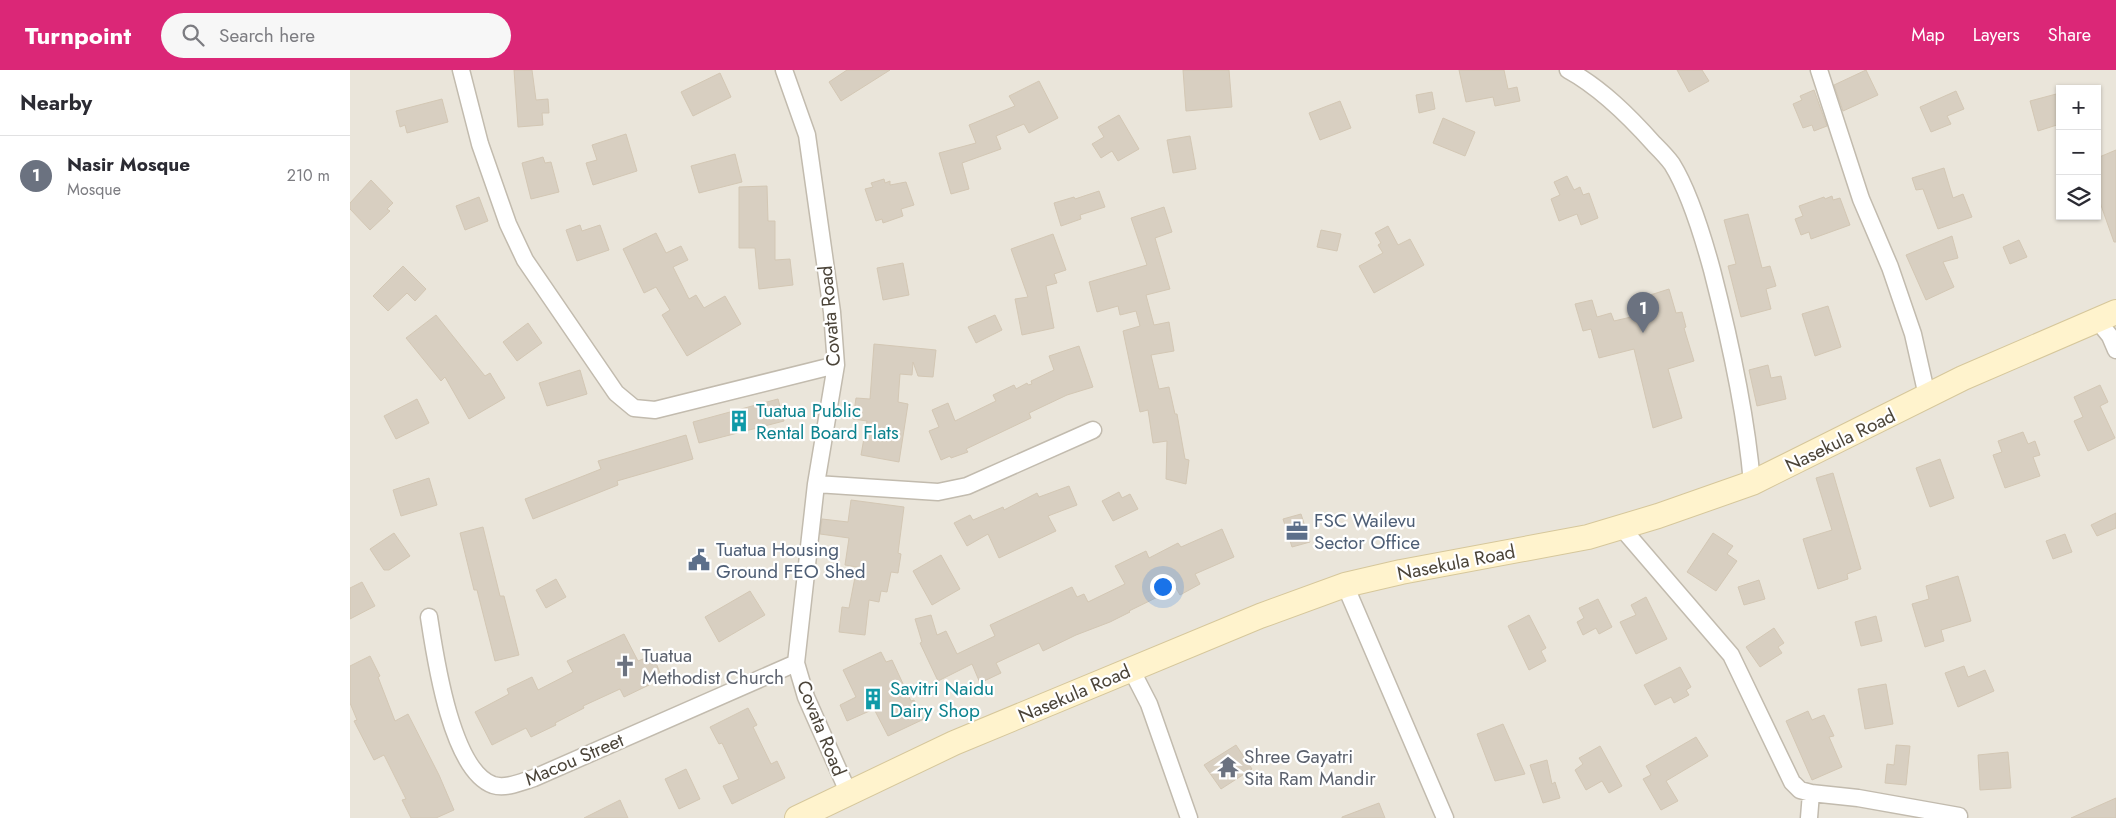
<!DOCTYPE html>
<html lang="en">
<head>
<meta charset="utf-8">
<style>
	body { margin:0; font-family:Jost,sans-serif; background:#f7f7f7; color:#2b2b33 }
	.controls { position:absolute; right:15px; top:15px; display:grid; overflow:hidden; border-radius:0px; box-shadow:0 1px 4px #0004 }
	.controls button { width:45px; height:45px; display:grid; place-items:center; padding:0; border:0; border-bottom:1px solid #e1e1e2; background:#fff; color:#2b2b33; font:25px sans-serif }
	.you { position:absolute; left:812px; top:516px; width:18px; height:18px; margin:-12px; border:4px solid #fff; border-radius:50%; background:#1a73e8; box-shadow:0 0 0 8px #1a73e833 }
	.badge { display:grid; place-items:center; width:32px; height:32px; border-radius:50%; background:#db2777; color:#fff; font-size:16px; font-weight:700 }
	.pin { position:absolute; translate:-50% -41px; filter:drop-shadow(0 1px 2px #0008) }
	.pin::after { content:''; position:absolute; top:26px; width:18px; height:15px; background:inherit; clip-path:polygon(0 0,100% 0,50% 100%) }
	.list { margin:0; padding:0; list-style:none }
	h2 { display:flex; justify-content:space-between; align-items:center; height:65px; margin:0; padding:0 20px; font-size:21px }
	h2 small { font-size:16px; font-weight:400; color:#7c7c81 }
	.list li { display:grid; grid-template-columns:32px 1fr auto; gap:15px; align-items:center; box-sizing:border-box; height:80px; padding:0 20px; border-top:1px solid #e1e1e2 }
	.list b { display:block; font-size:19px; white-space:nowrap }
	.list p { margin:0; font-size:16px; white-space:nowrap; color:#7c7c81 }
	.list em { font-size:16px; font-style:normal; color:#7c7c81 }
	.icon { flex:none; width:28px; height:28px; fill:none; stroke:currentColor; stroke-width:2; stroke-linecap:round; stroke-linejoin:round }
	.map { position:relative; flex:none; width:1766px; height:748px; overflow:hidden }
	header { display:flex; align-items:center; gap:30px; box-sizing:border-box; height:70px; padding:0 25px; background:#db2777; color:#fff }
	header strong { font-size:24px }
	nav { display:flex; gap:28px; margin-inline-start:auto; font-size:18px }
	.search { width:350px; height:45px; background:#f7f7f7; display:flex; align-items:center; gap:12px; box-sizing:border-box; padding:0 18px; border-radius:28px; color:#7c7c81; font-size:19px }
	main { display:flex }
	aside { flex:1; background:#fff }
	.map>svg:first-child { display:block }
	.residential { fill:#eae5da; fill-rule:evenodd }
	.building { fill:#d8cfc1; stroke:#d3c7b4 }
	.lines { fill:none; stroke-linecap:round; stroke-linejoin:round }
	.minor-casing { stroke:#c2bbae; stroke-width:19 }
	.secondary-casing { stroke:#d6c79b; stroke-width:26 }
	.minor { stroke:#fff; stroke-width:16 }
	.secondary { stroke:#fff3cd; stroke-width:24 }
	.labels { text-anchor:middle; stroke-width:4.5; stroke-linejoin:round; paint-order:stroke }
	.street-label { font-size:19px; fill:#4b4439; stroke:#fff }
	.culture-label { font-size:19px; fill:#0d838f; stroke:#fff; text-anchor:start }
	.service-label { font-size:19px; fill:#4e5e75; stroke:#fff; text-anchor:start }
	.worship-label { font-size:19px; fill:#5b616d; stroke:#fff; text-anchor:start }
</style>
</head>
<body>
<header>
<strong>Turnpoint</strong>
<div class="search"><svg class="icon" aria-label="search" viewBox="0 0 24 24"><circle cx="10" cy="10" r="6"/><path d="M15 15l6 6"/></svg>Search here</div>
<nav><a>Map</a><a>Layers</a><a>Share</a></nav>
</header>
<main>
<aside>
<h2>Nearby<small></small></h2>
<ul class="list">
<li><span class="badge" style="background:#6b7280">1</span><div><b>Nasir Mosque</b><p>Mosque</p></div><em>210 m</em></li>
</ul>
</aside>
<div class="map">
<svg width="1766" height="748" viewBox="0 0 1766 748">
	<rect width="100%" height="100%" fill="#f6f3ec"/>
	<path class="residential" d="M0,0H1766V748H0ZM1710,19H1747V146H1710Z"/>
	<path class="building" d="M164,0H182L186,30L198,29L199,43H192L193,55L168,57Z
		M497,0H540L491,31L479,12Z
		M833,0H879L882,37L836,41Z
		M1109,0H1154L1158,19L1167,17L1170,31L1145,36L1143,27L1116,32Z
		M1327,0H1352L1359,11L1339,22Z
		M1516,0L1528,25L1493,41L1484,15Z
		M370,3L381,27L343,46L331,22Z
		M689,11L708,48L679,63L674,54L646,66L651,79L612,93L619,119L601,124L589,83L626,73L619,55L665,36L659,26Z
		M1464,20L1477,56L1464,61L1462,55L1453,58L1443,34L1452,30L1450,26Z
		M1606,21L1614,39L1597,46L1601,54L1581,62L1570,37Z
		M1082,22L1085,39L1069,43L1066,25Z
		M1710,23V54L1688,61L1680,31Z
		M92,29L98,52L57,63L55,55L50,57L46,41Z
		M990,31L1001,58L970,70L959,43Z
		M769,45L789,79L768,91L762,81L751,88L742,74L754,67L748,57Z
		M1093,48L1125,62L1115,86L1083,73Z
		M276,64L287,101L243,115L236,93L247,90L242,75Z
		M840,66L846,99L823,103L817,70Z
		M1766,80V172H1764L1747,124V88Z
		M385,84L392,112L349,123L341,96Z
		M193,87L195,93L201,92L209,122L181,129L172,93Z
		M1594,98L1603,128L1613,124L1622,147L1588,159L1573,119L1566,120L1562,108Z
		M1217,106L1224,120L1230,117L1233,125L1239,123L1248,148L1231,155L1227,144L1209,151L1201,129L1210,125L1204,112Z
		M534,109L535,113L540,111V115L556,112L564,135L551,139L553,146L533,153L532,149L526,151L515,119L523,117L521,113Z
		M21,110L43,133L37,139L40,141L20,160L0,139V133Z
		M417,116L418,151H425V190L440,189L443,215L409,219L405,178H389V117Z
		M749,121L755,137L730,145L731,149L711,156L704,133L724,127L725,129Z
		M1482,126L1483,130L1490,128L1500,155L1461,169L1459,162L1451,165L1445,149L1453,146L1449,136L1474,127L1475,129Z
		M129,127L138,151L115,160L106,136Z
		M814,137L822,162L805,168L820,219L796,225L804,255L819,252L824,281L801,285L809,319L819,317L825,344H827L835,389L839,390L836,414L816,409L817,371L803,373L798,340L790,342L773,261L790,256L786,241L770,245L768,236L747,242L739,212L797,195L781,148Z
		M1398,144L1412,198L1420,196L1426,216L1416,219L1421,239L1391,247L1378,196L1386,194L1374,150Z
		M230,155L232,161L250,155L259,180L227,191L216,160Z
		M1038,156L1048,175L1060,169L1074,195L1024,223L1009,196L1033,183L1028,175L1031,173L1025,163Z
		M971,160L991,164L987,181L967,177Z
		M306,163L316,183L331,176L338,190L323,197L339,229L346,225L354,238L375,226L391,254L337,286L312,245L320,240L306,217L294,223L273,179Z
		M703,164L716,200L704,204L707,213L696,216L704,258L672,265L665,229L678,227L661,179Z
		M1602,166L1608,188L1593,192L1604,217L1576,230L1556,185Z
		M1669,170L1677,187L1660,194L1653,177Z
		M553,193L559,225L533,230L527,198Z
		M53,196L76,219L65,231L57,223L38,241L23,226Z
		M1319,219L1326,243L1332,242L1336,257L1334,258L1344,291L1318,299L1332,348L1303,358L1284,279L1249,288L1241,259L1233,261L1225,234L1242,230L1247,247L1261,243L1264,251L1298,243L1294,227Z
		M1478,236L1491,277L1465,286L1452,244Z
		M86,245L135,306L140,303L155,328L119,349L95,307L91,311L56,268Z
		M645,245L652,260L626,273L618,257Z
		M178,253L192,273L167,291L153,272Z
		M524,274L586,280L583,307L568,306L563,292L562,305L550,304L548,332L558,334L549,392L511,385L517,351L503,349L506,328L520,329Z
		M729,276L743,317L717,325L679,343L681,348L616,379L618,382L601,388L600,386L591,390L579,361L589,357L582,340L598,333L605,351L646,331L643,325L664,315L666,319L677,313L678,315L682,314L681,311L704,300L699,286Z
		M1418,295L1421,308L1431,306L1436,329L1407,336L1399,300Z
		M230,300L237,324L197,336L189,313Z
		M1750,315L1758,332L1750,336L1765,368L1738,381L1724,351L1733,347L1724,327Z
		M67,329L79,353L46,369L34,346Z
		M428,329L434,351L349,373L343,352Z
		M1673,362L1678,374L1685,371L1690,385L1683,387L1690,406L1655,418L1643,385L1652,382L1648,371Z
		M336,365L343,389L267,411L268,415L183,449L175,429L251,399L248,391Z
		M1590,389L1604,428L1580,437L1566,398Z
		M1483,403L1511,499L1497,504L1498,509L1468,519L1453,469L1482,460L1466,408Z
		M79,408L87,435L51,446L43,420Z
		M719,416L727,435L698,446L706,461L649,488L638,464L617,476L604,453L620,445L623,450L653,437L654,440L687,423L689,427Z
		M769,422L772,428L780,424L788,439L763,451L752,431Z
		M501,430L554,437L548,483L551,484L548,503L541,502L537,522L531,521L529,532L519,530L515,565L489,562L492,537L499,538L507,497L495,495L499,468L470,464L472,449L498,452Z
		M1766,443V458L1747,466L1741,455Z
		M951,444L960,472L942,477L933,449Z
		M133,457L150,526H154L169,585L145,591L127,520H124L110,463Z
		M872,459L884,487L845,504L850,514L830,525L826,518L779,541L780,542L760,552L726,565L693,581L689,573L646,593L651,603L630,613L622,594L588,611L570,573L572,572L565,549L581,545L587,565L596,561L607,584L645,566L640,555L722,517L727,527L734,524L738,532L775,514L765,496L796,481L799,488L828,473L831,477Z
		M44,463L60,486L39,500H34L20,479Z
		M1363,463L1383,476L1377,484L1387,491L1366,521L1337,502Z
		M1715,464L1722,482L1703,489L1696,471Z
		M591,485L610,519L582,535L563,501Z
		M1608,506L1621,551L1591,560L1594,571L1575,577L1562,534L1579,529L1576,516Z
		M206,509L216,527L196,538L186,520Z
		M1409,510L1415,529L1394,535L1388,517Z
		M12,512L25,536L0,549V518Z
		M400,521L415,545L369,572L355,547Z
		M1296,527L1317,569L1286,584L1270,552L1286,545L1281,535Z
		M1248,529L1262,557L1249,564L1246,558L1233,565L1227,552L1234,548L1229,538Z
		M1179,545L1196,578L1191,581L1196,591L1179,600L1158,556Z
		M1526,546L1532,571L1511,576L1505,552Z
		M1424,558L1434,573L1428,577L1432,583L1410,597L1396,577Z
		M274,564L288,591L303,585L310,603L296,609L299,615L274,627L270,619L233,636L234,638L205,653L206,655L181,667L176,658L142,675L125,642L159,624L157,619L182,607L188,620L223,602L217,591Z
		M531,582L536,592L542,590L561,631L564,630L574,649L538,666L524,639L497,651L490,635L506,627L493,600Z
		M20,586L30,606L28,607L45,651L58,644L89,705L104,740L86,748H61L52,730L56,729L34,685L24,690L4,651L7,650L0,633V596Z
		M1614,596L1618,607L1635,600L1644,621L1608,637L1595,603Z
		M1330,597L1341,617L1336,620L1339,625L1324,633L1321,627L1305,635L1294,615Z
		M1536,614L1543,654L1515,659L1508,619Z
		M398,638L407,655L403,657L421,694L427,691L435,708L382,734L373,716L389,709L372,673L369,674L360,657Z
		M1458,641L1462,650L1474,645L1484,666L1479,667L1492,697L1462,710L1436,651Z
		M1153,654L1175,704L1145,711L1127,664Z
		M1346,667L1358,686L1316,711L1328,731L1311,740L1293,709L1301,705L1296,696Z
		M886,675L902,699L871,719L854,695Z
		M1546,675L1560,676L1556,715L1535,713L1537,694L1544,695Z
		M1250,676L1272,716L1259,723L1252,711L1236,720L1225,700L1233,694L1229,688Z
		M1658,682L1661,718L1630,720L1628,685Z
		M1197,690L1202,714L1205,712L1210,728L1193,733L1180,695Z
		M336,699L350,729L329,739L315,709Z
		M1766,728V748H1721Z
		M270,730L278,748H234Z
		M1029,733L1035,748H992V747Z"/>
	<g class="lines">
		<g class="minor-casing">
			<path id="minor" d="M111,0L130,74L158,154L175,190L266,323L284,338L305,340L486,295
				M434,0L457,65L482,242L486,295L466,414L446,593L456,627L499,724
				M1218,0C1251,18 1279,46 1304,74C1310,80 1317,87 1322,94C1340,123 1353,167 1362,200C1380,270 1396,342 1402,413
				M1469,0L1511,129L1540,197L1563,264L1577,326
				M1747,250L1760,266L1766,280
				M466,414L588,422L617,416L743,360
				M1271,457L1381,585L1442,712L1450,720L1461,723L1508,728L1609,746
				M995,515L1095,748
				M79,547C85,586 101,700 143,715C156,719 171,712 184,708L446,593
				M781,599L799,634L839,748
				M1459,748L1461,723"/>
		</g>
		<g class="secondary-casing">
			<path id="secondary" d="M447,748L604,673L910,546L995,515L1051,502L1238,467L1308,446L1402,413L1613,308L1766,242"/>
		</g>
		<use href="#minor" class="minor"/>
		<use href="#secondary" class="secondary"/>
	</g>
	<defs>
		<g id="building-bare" transform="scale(1.725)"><path d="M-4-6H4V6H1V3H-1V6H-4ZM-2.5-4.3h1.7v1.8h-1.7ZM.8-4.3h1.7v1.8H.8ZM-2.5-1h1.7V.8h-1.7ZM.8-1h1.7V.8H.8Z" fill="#0f9aa8" stroke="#fff" stroke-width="2.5" paint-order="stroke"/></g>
		<g id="office-bare" transform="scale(1.725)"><path d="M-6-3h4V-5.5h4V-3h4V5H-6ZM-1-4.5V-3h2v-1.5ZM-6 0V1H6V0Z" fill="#5c6f8a" stroke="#fff" stroke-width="2.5" paint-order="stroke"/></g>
		<g id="civic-bare" transform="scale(1.725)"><path d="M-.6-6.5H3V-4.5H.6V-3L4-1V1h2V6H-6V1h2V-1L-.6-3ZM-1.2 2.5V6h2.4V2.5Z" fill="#5c6f8a" stroke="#fff" stroke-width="2.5" paint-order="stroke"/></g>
		<g id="church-bare" transform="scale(1.725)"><path d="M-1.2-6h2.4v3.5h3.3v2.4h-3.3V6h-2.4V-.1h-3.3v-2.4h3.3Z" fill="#6b7280" stroke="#fff" stroke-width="2.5" paint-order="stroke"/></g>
		<g id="temple-bare" transform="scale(1.725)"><path d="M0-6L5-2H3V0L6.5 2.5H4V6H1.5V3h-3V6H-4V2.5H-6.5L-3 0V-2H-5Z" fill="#6b7280" stroke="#fff" stroke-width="2.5" paint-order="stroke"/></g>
	</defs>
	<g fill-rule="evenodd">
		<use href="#building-bare" x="389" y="351"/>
		<use href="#office-bare" x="947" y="461"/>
		<use href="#civic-bare" x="349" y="490"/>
		<use href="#church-bare" x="275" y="596"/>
		<use href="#building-bare" x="523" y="629"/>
		<use href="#temple-bare" x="878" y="697"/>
	</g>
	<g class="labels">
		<g class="street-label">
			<text transform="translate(479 246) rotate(-95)" y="7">Covata Road</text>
			<text transform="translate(1490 370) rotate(-26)" y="7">Nasekula Road</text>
			<text transform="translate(1106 492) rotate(-11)" y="7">Nasekula Road</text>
			<text transform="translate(724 623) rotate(-23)" y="7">Nasekula Road</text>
			<text transform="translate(472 658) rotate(68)" y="7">Covata Road</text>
			<text transform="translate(224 689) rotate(-23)" y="7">Macou Street</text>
		</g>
		<g class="culture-label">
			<text x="406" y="347">Tuatua Public<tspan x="406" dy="22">Rental Board Flats</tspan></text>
			<text x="540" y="625">Savitri Naidu<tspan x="540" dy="22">Dairy Shop</tspan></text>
		</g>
		<g class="service-label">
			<text x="964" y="457">FSC Wailevu<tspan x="964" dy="22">Sector Office</tspan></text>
			<text x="366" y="486">Tuatua Housing<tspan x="366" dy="22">Ground FEO Shed</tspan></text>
		</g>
		<g class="worship-label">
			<text x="292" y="592">Tuatua<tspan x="292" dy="22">Methodist Church</tspan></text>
			<text x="894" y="693">Shree Gayatri<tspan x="894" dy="22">Sita Ram Mandir</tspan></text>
		</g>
	</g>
</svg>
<div class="controls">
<button>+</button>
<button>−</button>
<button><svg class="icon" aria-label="layers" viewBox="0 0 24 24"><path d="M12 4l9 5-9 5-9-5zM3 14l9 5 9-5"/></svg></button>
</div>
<div class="you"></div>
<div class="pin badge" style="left:1293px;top:263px;background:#6b7280">1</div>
</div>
</main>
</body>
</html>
